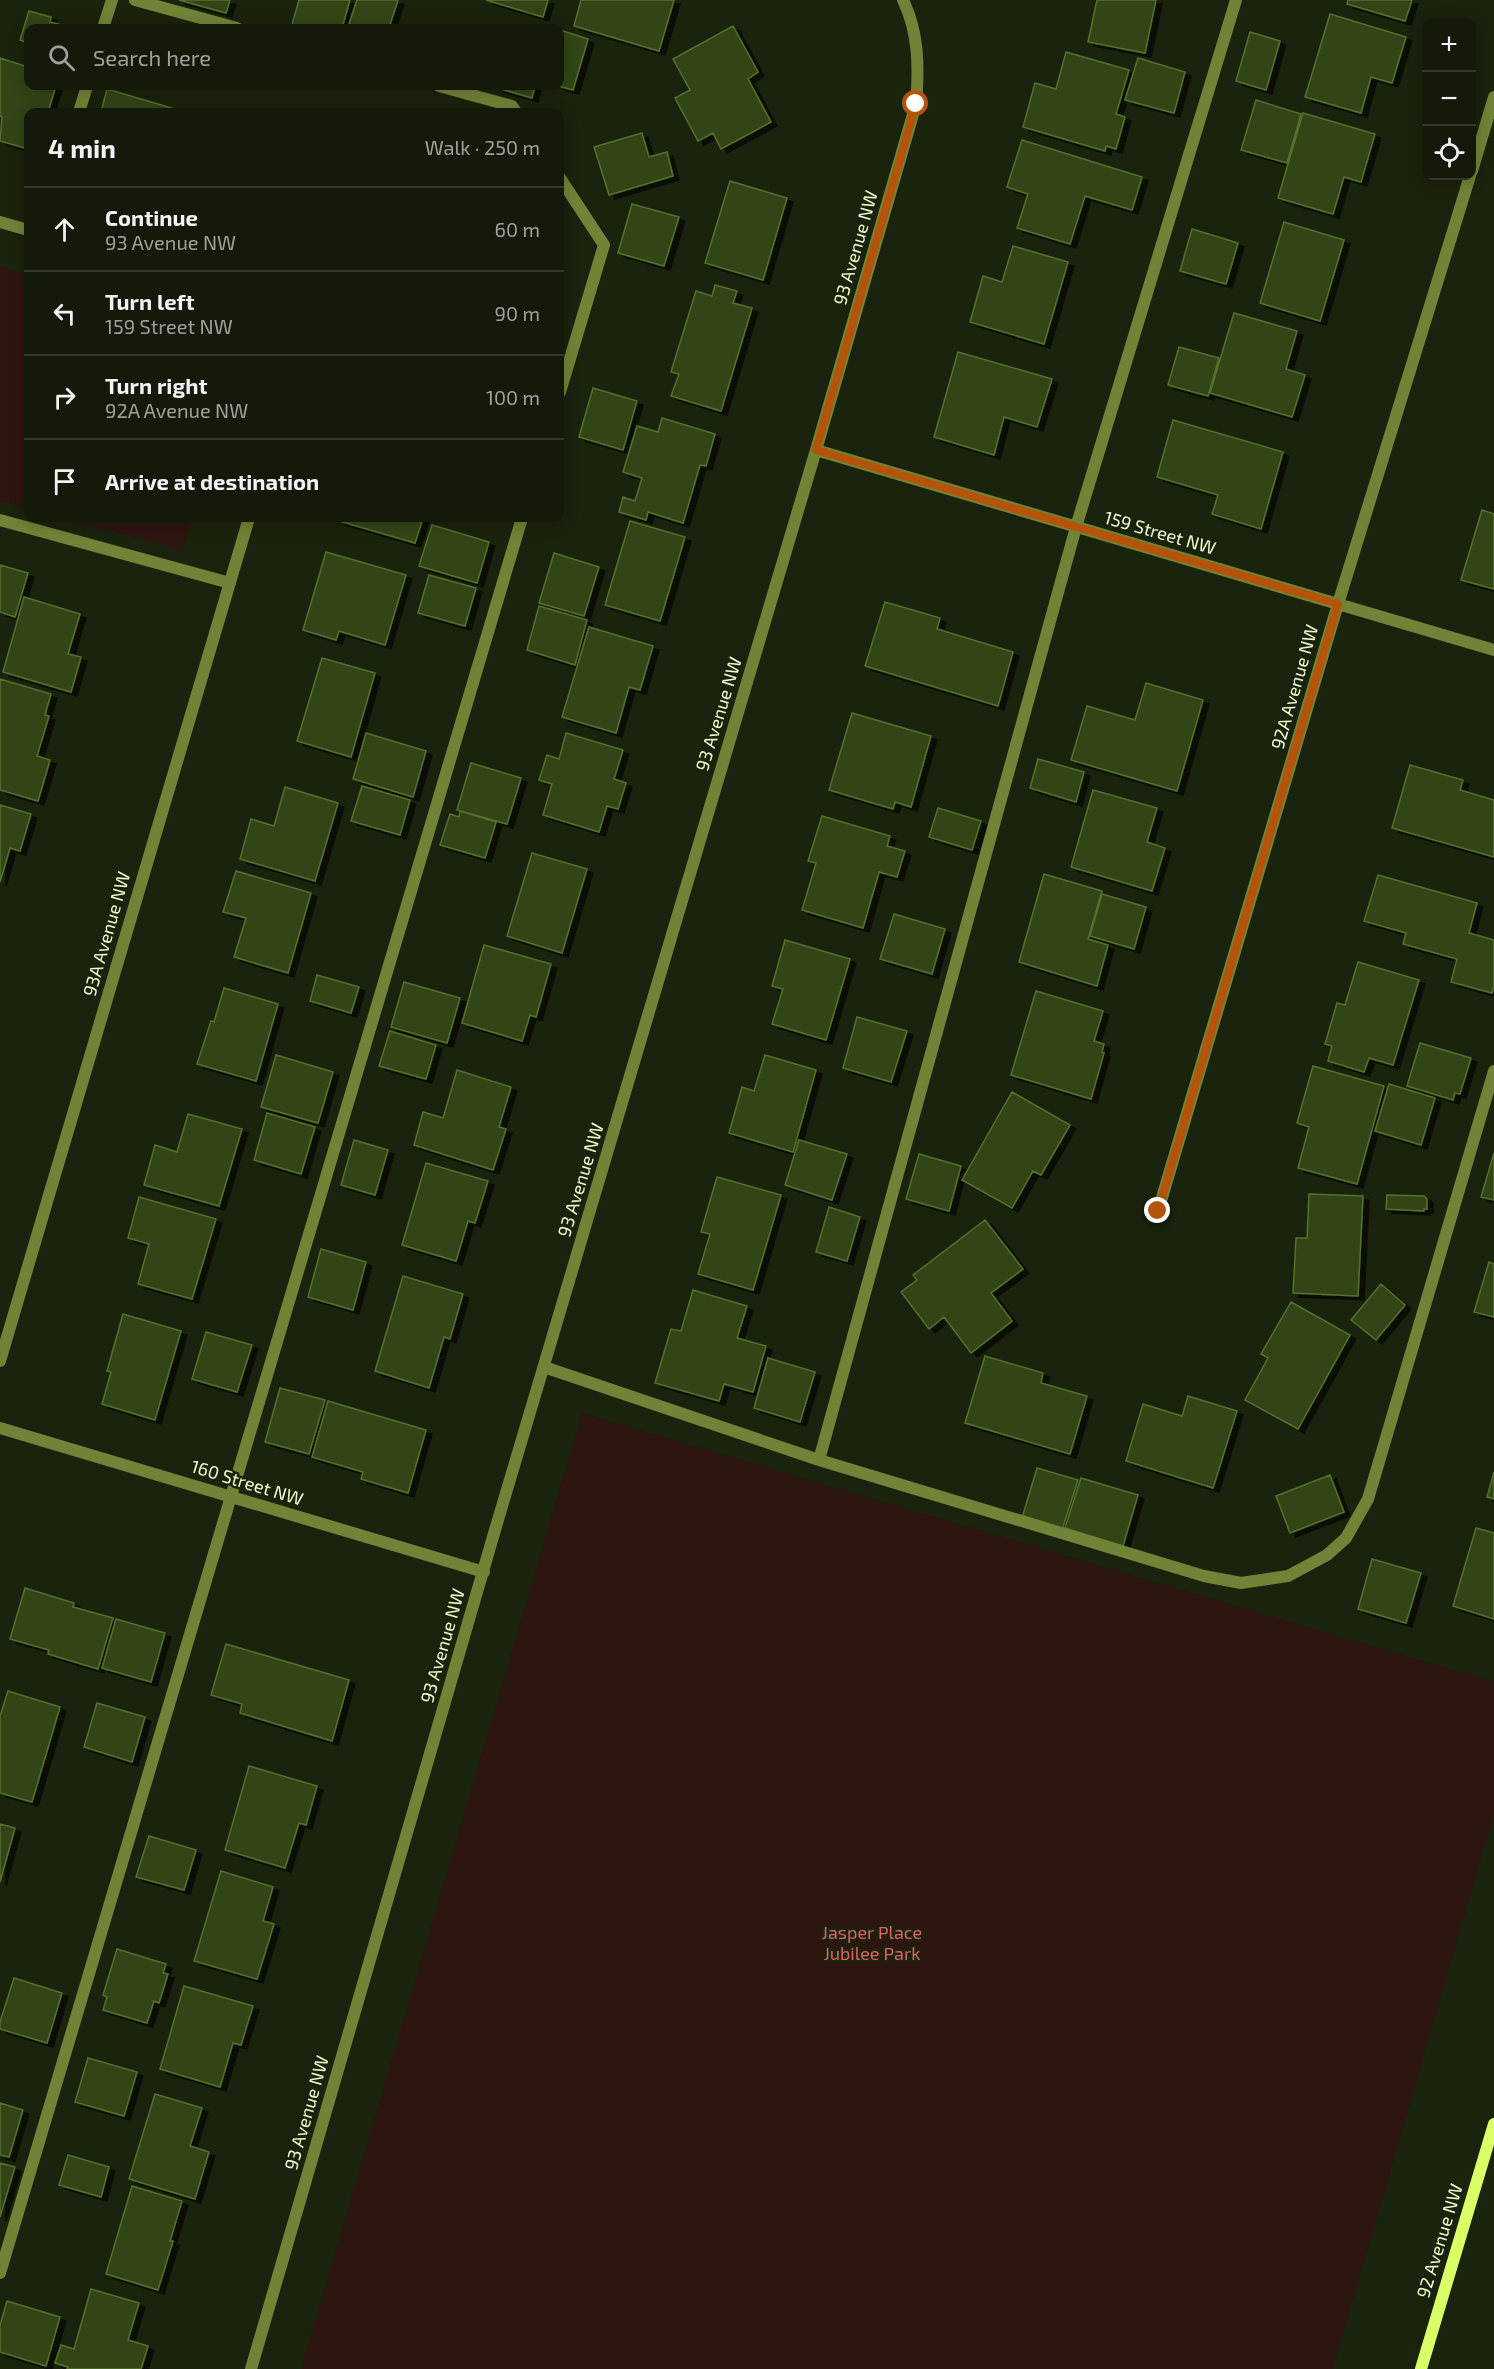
<!DOCTYPE html>
<html lang="en">
<head>
<meta charset="utf-8">
<style>
	body { margin:0; font-family:"Exo 2",sans-serif; background:#212718; color:#f1f3f6 }
	.controls { position:absolute; right:18px; top:18px; display:grid; overflow:hidden; border-radius:12px; box-shadow:0 3px 15px #0003 }
	.controls button { width:54px; height:54px; display:grid; place-items:center; padding:0; border:0; border-bottom:2px solid #33382b; background:#141a0a; color:#f1f3f6; font:30px sans-serif }
	.stop { position:absolute; width:18px; height:18px; margin:-14px; border:4px solid #b45309; border-radius:50%; background:#fff }
	.stop.end { background:#b45309; border-color:#fff; box-shadow:0 2px 6px #0008 }
	.list { margin:0; padding:0; list-style:none }
	h2 { display:flex; justify-content:space-between; align-items:center; height:78px; margin:0; padding:0 24px; font-size:26px }
	h2 small { font-size:20px; font-weight:400; color:#9da19c }
	.list li { display:grid; grid-template-columns:39px 1fr auto; gap:18px; align-items:center; box-sizing:border-box; height:84px; padding:0 24px; border-top:2px solid #33382b }
	.list b { display:block; font-size:22px; white-space:nowrap }
	.list p { margin:0; font-size:20px; white-space:nowrap; color:#9da19c }
	.list em { font-size:20px; font-style:normal; color:#9da19c }
	.icon { flex:none; width:33px; height:33px; fill:none; stroke:currentColor; stroke-width:2; stroke-linecap:round; stroke-linejoin:round }
	.map { position:relative; flex:none; width:1494px; height:2369px; overflow:hidden }
	.search { position:absolute; background:#141a0a; box-shadow:0 3px 15px #0003; left:24px; top:24px; width:540px; height:66px; display:flex; align-items:center; gap:15px; box-sizing:border-box; padding:0 21px; border-radius:12px; color:#9da19c; font-size:22px }
	.panel { position:absolute; background:#141a0a; box-shadow:0 3px 15px #0003; left:24px; top:108px; width:540px; height:414px; border-radius:12px }
	.map>svg:first-child { display:block }
	.green { fill:#2d1510 }
	.building { fill:#324419; stroke:#54712a; stroke-width:1.5; filter:url(#shadow) }
	.lines { fill:none; stroke-linecap:round; stroke-linejoin:round }
	.lane { stroke:#708337; stroke-width:12 }
	.street { stroke:#708337; stroke-width:12 }
	.secondary { stroke:#dbff66; stroke-width:12 }
	.route { stroke:#b45309; stroke-width:8 }
	.labels { text-anchor:middle; stroke-width:5; stroke-linejoin:round; paint-order:stroke }
	.street-label { font-size:18px; fill:#efffcf; stroke:#1a230d }
	.park-label { font-size:18px; fill:#e36065; stroke:#1a230d }
</style>
</head>
<body>
<div class="map">
<svg width="1494" height="2369" viewBox="0 0 1494 2369">
	<defs>
		<filter id="shadow"><feDropShadow dx="6" dy="4" stdDeviation="0" flood-color="#0009"/></filter>
	</defs>
	<rect width="100%" height="100%" fill="#1a230d"/>
	<path class="green" d="M0,266L28,275V509L0,501Z
		M61,518H192L183,550Z
		M582,1413L1494,1682V1813L1333,2369H301Z"/>
	<path class="building" d="M179,0H230L226,13Z
		M299,0H350L342,28H291Z
		M357,0H398L389,28H364L349,24Z
		M486,0H548L543,17Z
		M581,0H674L659,51L574,26Z
		M1097,0H1156L1145,53L1088,42Z
		M1348,0H1412L1405,21L1347,4Z
		M29,11L51,17L50,22L73,28H28V43L20,40Z
		M1330,14L1406,37L1392,83L1371,77L1361,113L1305,97Z
		M733,26L758,72L748,79L771,122L721,149L713,133L698,141L675,98L690,90L673,59Z
		M560,30L588,39L573,90L558,86Z
		M1250,32L1280,41L1266,90L1236,81Z
		M1066,52L1129,70L1116,114L1125,117L1116,149L1106,146L1105,151L1023,127L1035,83L1056,89Z
		M0,58L28,67V86H56L48,112H28V149L0,141L2,117L0,116Z
		M1138,58L1185,72L1174,113L1125,100Z
		M497,86H535L532,98L497,88Z
		M107,89L185,112H101Z
		M1256,100L1301,114L1287,163L1241,150Z
		M1303,113L1375,134L1361,182L1344,177L1333,214L1278,198Z
		M642,133L649,157L667,152L673,176L609,195L594,147Z
		M1022,140L1142,177L1132,210L1085,196L1070,244L1017,228L1028,194L1007,187Z
		M730,181L787,198L763,280L705,263Z
		M632,204L679,217L664,266L618,253Z
		M1284,222L1344,240L1320,321L1260,303Z
		M1192,229L1238,243L1226,284L1180,271Z
		M1013,246L1068,262L1044,344L970,322L983,276L1002,282Z
		M715,285L737,291L733,303L752,308L721,411L671,396L679,374L671,372L696,291L712,296Z
		M1234,313L1297,331L1286,369L1305,375L1292,417L1210,393Z
		M1179,347L1219,358L1208,396L1168,385Z
		M958,352L1052,379L1037,427L1004,417L994,455L934,437Z
		M593,388L637,401L623,450L579,437Z
		M662,418L715,434L706,466L700,465L683,523L648,512L646,520L619,512L623,497L635,501L642,478L623,472L637,426L658,432Z
		M1173,420L1283,452L1261,529L1212,514L1218,495L1157,477Z
		M1482,510L1494,514V589L1461,580Z
		M340,518H423L415,543L339,521Z
		M630,521L685,537L660,621L605,605Z
		M432,525L489,542L477,583L419,566Z
		M326,552L406,575L385,645L339,631L336,640L303,630Z
		M554,553L599,567L584,616L539,603Z
		M0,565L28,573L15,617L0,612Z
		M429,575L476,588L465,626L418,613Z
		M24,597L80,614L68,654L81,657L71,692L3,672Z
		M885,602L940,618L937,629L1013,652L998,706L865,666Z
		M539,606L587,620L575,665L527,650Z
		M589,627L653,646L640,690L629,687L616,733L562,717Z
		M322,658L375,673L351,757L297,741Z
		M0,679L51,694L45,715L49,716L37,756L50,760L38,801L0,790Z
		M1146,683L1203,700L1177,791L1071,760L1087,706L1135,720Z
		M852,713L931,736L911,807L895,802L893,809L829,790Z
		M366,733L426,751L413,797L353,779Z
		M566,733L623,750L614,779L626,783L618,809L607,806L599,832L543,815L552,784L539,780L547,755L559,759Z
		M1038,759L1084,772L1076,802L1030,788Z
		M471,763L521,778L507,824L457,810Z
		M1410,765L1463,780L1460,790L1494,800V857L1392,828Z
		M362,786L410,800L400,835L351,821Z
		M285,787L338,803L315,881L240,859L251,819L274,826Z
		M1093,790L1157,808L1147,842L1165,848L1152,891L1071,867Z
		M0,805L31,814L20,851L10,848L0,882Z
		M938,808L981,821L972,850L929,837Z
		M460,811L496,822L485,858L440,845L450,814L459,817Z
		M822,816L890,836L887,846L905,851L897,877L879,872L863,928L802,910L816,863L808,861Z
		M532,853L587,869L562,953L507,936Z
		M236,871L311,893L288,973L234,957L246,918L223,912Z
		M1044,874L1102,891L1088,939L1108,945L1097,986L1019,962Z
		M1378,875L1477,903L1469,933L1494,940V986L1492,993L1451,982L1457,959L1403,944L1406,933L1364,921Z
		M1102,894L1146,907L1134,949L1090,936Z
		M894,914L945,929L932,974L880,959Z
		M785,940L850,959L826,1040L772,1024L783,989L772,986Z
		M484,945L551,964L536,1017L530,1015L522,1041L462,1023Z
		M1358,962L1419,980L1393,1065L1369,1058L1364,1072L1328,1061L1332,1046L1325,1044L1337,1003L1345,1005Z
		M317,975L359,987L351,1013L310,1001Z
		M404,982L460,998L447,1043L391,1027Z
		M224,988L278,1004L256,1081L197,1064L211,1021L214,1022Z
		M1036,991L1103,1011L1094,1041L1104,1044L1102,1052L1104,1053L1091,1099L1011,1075Z
		M857,1017L907,1031L891,1082L843,1068Z
		M390,1031L436,1045L426,1079L379,1066Z
		M1420,1043L1471,1058L1460,1094L1455,1093L1453,1100L1407,1086Z
		M276,1055L333,1072L318,1123L261,1107Z
		M765,1055L816,1070L793,1152L729,1133L742,1087L754,1091Z
		M1313,1066L1384,1086L1357,1184L1298,1168L1309,1127L1297,1123Z
		M457,1070L511,1087L499,1127L506,1129L493,1170L414,1145L423,1112L443,1118Z
		M1389,1084L1435,1098L1421,1145L1375,1131Z
		M1012,1092L1070,1125L1041,1175L1033,1171L1012,1208L962,1180Z
		M267,1113L315,1127L301,1174L254,1160Z
		M188,1114L242,1129L219,1206L144,1185L155,1145L177,1152Z
		M354,1140L388,1150L375,1195L341,1185Z
		M799,1140L847,1154L832,1200L785,1185Z
		M1494,1153V1200L1481,1197Z
		M919,1154L961,1166L949,1211L906,1199Z
		M426,1163L488,1181L475,1223L468,1221L456,1261L402,1245Z
		M717,1177L781,1195L753,1290L698,1274L710,1234L701,1232Z
		M1309,1194L1363,1196L1358,1296L1293,1293L1296,1238H1307Z
		M1387,1195L1424,1196L1427,1199V1209H1424V1211L1386,1209Z
		M139,1197L216,1219L192,1299L138,1284L149,1244L128,1238Z
		M829,1207L860,1217L847,1261L816,1252Z
		M985,1220L1023,1269L991,1293L1012,1321L971,1353L944,1317L929,1329L901,1292L917,1280L913,1275Z
		M321,1249L366,1262L353,1310L308,1297Z
		M1489,1262L1494,1264V1317L1474,1312Z
		M403,1276L463,1294L450,1339L444,1337L429,1388L375,1371Z
		M1381,1284L1405,1305L1376,1340L1351,1320Z
		M693,1290L747,1306L737,1338L766,1346L753,1392L724,1384L719,1401L655,1383L671,1329L681,1331Z
		M1291,1302L1350,1335L1298,1429L1245,1400L1268,1358L1261,1354Z
		M123,1314L181,1331L155,1420L102,1404L111,1372L107,1371Z
		M206,1332L252,1345L237,1392L192,1379Z
		M985,1356L1043,1373L1041,1383L1087,1396L1070,1454L965,1423Z
		M768,1358L815,1372L800,1422L754,1408Z
		M280,1388L325,1400L309,1454L265,1442Z
		M1188,1396L1237,1411L1213,1488L1126,1461L1143,1404L1182,1416Z
		M328,1401L426,1430L408,1493L361,1479L363,1472L312,1457Z
		M1037,1468L1078,1480L1062,1530L1022,1518Z
		M1494,1472V1499L1487,1497Z
		M1330,1475L1344,1512L1290,1533L1276,1496Z
		M1081,1478L1138,1495L1123,1546L1065,1528Z
		M1476,1528L1494,1533V1619L1453,1606Z
		M1372,1559L1421,1573L1406,1623L1358,1609Z
		M25,1588L74,1603L73,1607L113,1618L98,1669L48,1654L49,1650L10,1639Z
		M116,1619L165,1633L151,1682L102,1668Z
		M226,1644L349,1680L332,1741L240,1713L242,1704L211,1695Z
		M8,1691L60,1707L32,1802L0,1793V1716Z
		M97,1703L145,1717L132,1762L84,1747Z
		M249,1766L317,1786L306,1825L299,1823L285,1868L225,1850Z
		M0,1824L15,1828L0,1882Z
		M149,1836L196,1850L184,1890L136,1877Z
		M221,1871L273,1887L263,1921L274,1924L257,1979L194,1961Z
		M117,1949L166,1964L163,1973L168,1974L159,2003L154,2001L147,2023L103,2010L107,1997L103,1995Z
		M14,1978L62,1993L47,2043L0,2029V2022Z
		M184,1986L253,2006L241,2045L233,2043L220,2087L160,2069Z
		M88,2058L137,2072L124,2116L75,2102Z
		M155,2094L202,2108L190,2146L209,2152L195,2199L129,2179Z
		M0,2103L23,2110L9,2157L0,2155Z
		M68,2155L109,2167L101,2197L59,2185Z
		M0,2163L15,2167L0,2217Z
		M132,2186L182,2201L170,2241H173L158,2290L106,2274Z
		M91,2289L139,2303L128,2340L148,2346L141,2369H67L68,2367L55,2363L61,2345L74,2349Z
		M7,2301L60,2317L46,2366L0,2352V2325Z"/>
	<g class="lines">
		<path class="lane" d="M135,0L237,28
			M103,28L112,0
			M439,86L512,106L516,112
			M79,112L87,86
			M560,178L604,245L560,392
			M0,520L230,583
			M544,1367L819,1460L1204,1576L1241,1583L1288,1576L1327,1555L1346,1538L1368,1499L1494,1071
			M819,1460L1076,527L1236,0
			M0,2273L522,518"/>
		<path class="street" d="M1472,171L1494,97
			M0,222L28,230
			M816,450L1494,650
			M1158,1211L1338,604L1470,176
			M0,1361L249,518
			M0,1428L484,1572
			M251,2369L495,1530L816,450L916,104C919,68 919,33 903,0"/>
		<path class="secondary" d="M1421,2369L1494,2124"/>
	</g>
	<g class="lines">
		<path class="route" d="M916,104L816,450L1338,604L1158,1211"/>
	</g>
	<g class="labels">
		<g class="street-label">
			<text transform="translate(856 248) rotate(-74)" y="6">93 Avenue NW</text>
			<text transform="translate(1160 533) rotate(16)" y="6">159 Street NW</text>
			<text transform="translate(1295 687) rotate(-74)" y="6">92A Avenue NW</text>
			<text transform="translate(719 714) rotate(-73)" y="6">93 Avenue NW</text>
			<text transform="translate(107 934) rotate(-74)" y="6">93A Avenue NW</text>
			<text transform="translate(581 1180) rotate(-73)" y="6">93 Avenue NW</text>
			<text transform="translate(247 1483) rotate(17)" y="6">160 Street NW</text>
			<text transform="translate(443 1646) rotate(-74)" y="6">93 Avenue NW</text>
			<text transform="translate(307 2113) rotate(-74)" y="6">93 Avenue NW</text>
			<text transform="translate(1440 2241) rotate(-73)" y="6">92 Avenue NW</text>
		</g>
		<g class="park-label">
			<text x="872" y="1939">Jasper Place<tspan x="872" dy="21">Jubilee Park</tspan></text>
		</g>
	</g>
</svg>
<div class="controls">
<button>+</button>
<button>−</button>
<button><svg class="icon" aria-label="locate" viewBox="0 0 24 24"><circle cx="12" cy="12" r="6"/><path d="M12 2v4M12 18v4M2 12h4M18 12h4"/></svg></button>
</div>
<div class="stop" style="left:916px;top:104px"></div>
<div class="stop end" style="left:1158px;top:1211px"></div>
<div class="search"><svg class="icon" aria-label="search" viewBox="0 0 24 24"><circle cx="10" cy="10" r="6"/><path d="M15 15l6 6"/></svg>Search here</div>
<section class="panel">
<h2>4 min<small>Walk · 250 m</small></h2>
<ul class="list">
<li><svg class="icon" aria-label="ahead" viewBox="0 0 24 24"><path d="M12 20V5M6 11l6-6 6 6"/></svg><div><b>Continue</b><p>93 Avenue NW</p></div><em>60 m</em></li>
<li><svg class="icon" aria-label="left" viewBox="0 0 24 24"><path d="M17 20v-9H6M10 6l-5 5 5 5"/></svg><div><b>Turn left</b><p>159 Street NW</p></div><em>90 m</em></li>
<li><svg class="icon" aria-label="right" viewBox="0 0 24 24"><path d="M7 20v-9h11M14 6l5 5-5 5"/></svg><div><b>Turn right</b><p>92A Avenue NW</p></div><em>100 m</em></li>
<li><svg class="icon" aria-label="arrive" viewBox="0 0 24 24"><path d="M6 21V4h12l-3 4 3 4H6"/></svg><div><b>Arrive at destination</b></div></li>
</ul>
</section>
</div>
</body>
</html>
